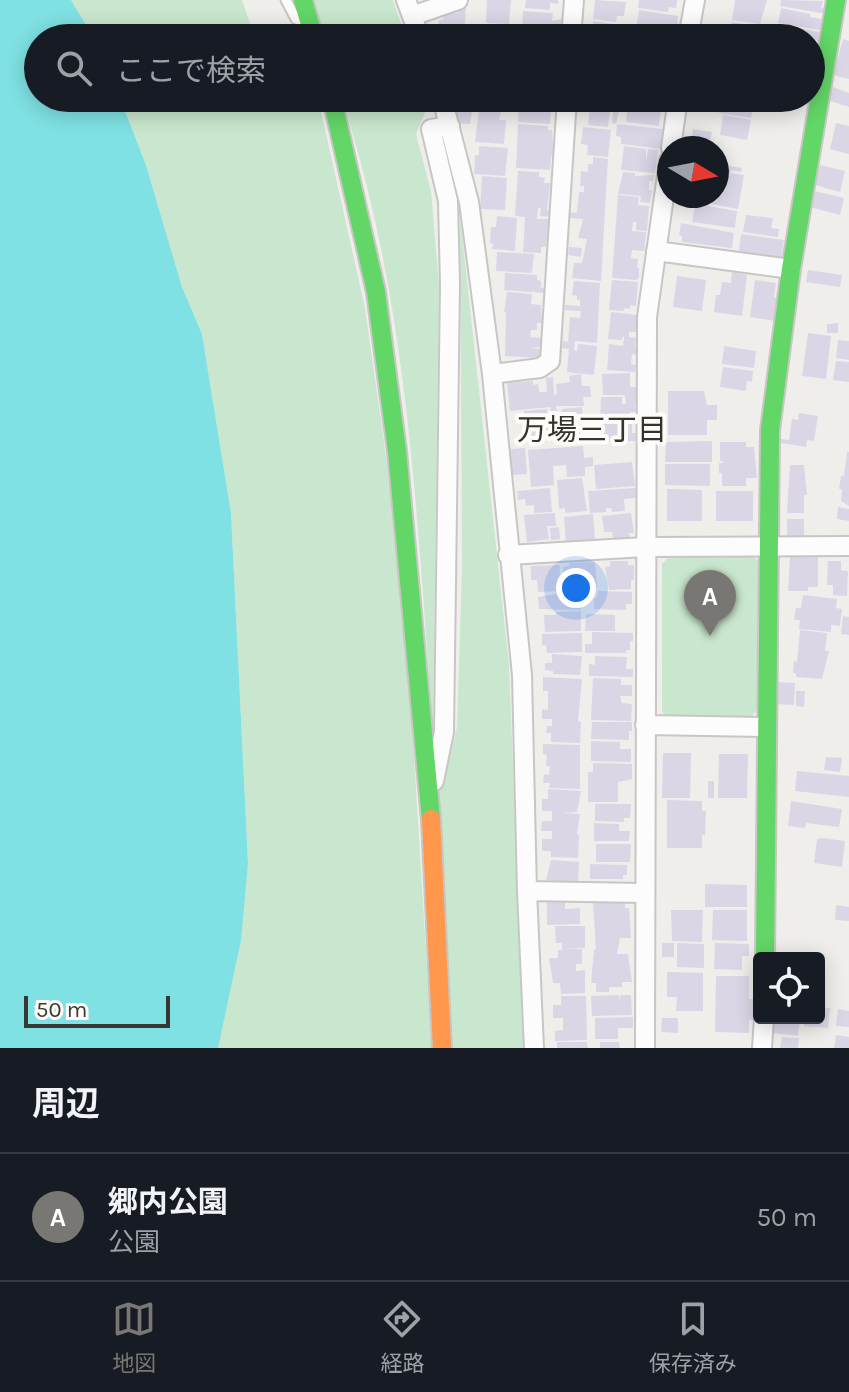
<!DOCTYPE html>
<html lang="ja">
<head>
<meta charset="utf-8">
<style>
	body { margin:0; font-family:Karla,"Noto Sans JP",sans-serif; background:#242831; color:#f1f3f6 }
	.controls { position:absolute; right:24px; bottom:24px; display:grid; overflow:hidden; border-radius:8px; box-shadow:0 4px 20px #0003 }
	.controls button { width:72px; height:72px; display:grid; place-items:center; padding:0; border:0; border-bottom:2px solid #363941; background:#171b24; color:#f1f3f6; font:40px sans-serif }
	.compass { position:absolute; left:657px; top:136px; width:72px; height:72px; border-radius:50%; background:#171b24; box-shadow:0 4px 20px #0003; rotate:100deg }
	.scale { position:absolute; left:24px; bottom:20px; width:146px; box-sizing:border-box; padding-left:8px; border:4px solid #393734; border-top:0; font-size:22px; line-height:28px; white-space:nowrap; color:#393734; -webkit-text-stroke:6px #fefbf8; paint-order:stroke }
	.you { position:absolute; left:576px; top:588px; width:28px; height:28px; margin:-20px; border:6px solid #fff; border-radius:50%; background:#1a73e8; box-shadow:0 0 0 12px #1a73e833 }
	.badge { display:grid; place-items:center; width:52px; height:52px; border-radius:50%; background:#797774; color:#fff; font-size:26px; font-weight:700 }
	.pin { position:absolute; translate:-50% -66px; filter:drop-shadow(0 2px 4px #0008) }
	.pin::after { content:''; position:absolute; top:42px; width:28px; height:24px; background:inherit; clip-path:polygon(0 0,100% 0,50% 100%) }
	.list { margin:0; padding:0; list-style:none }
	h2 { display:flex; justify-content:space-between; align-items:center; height:104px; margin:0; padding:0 32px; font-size:34px }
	h2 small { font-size:26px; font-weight:400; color:#9ea1a6 }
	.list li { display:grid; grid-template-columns:52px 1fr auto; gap:24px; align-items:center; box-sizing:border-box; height:128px; padding:0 32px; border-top:2px solid #363941 }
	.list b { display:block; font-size:30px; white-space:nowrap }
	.list p { margin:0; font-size:26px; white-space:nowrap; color:#9ea1a6 }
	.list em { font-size:26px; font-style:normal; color:#9ea1a6 }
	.icon { flex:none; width:44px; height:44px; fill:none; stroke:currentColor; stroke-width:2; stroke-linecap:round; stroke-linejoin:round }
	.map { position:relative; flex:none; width:849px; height:1048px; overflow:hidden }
	.search { position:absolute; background:#171b24; box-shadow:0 4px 20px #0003; left:24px; right:24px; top:24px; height:88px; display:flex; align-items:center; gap:20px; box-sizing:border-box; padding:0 28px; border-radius:44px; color:#9ea1a6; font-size:30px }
	.sheet { height:232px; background:#171b24 }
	nav { display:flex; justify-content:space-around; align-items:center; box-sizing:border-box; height:112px; border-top:2px solid #363941; background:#171b24; font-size:22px; color:#9ea1a6 }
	nav a { display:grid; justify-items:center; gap:4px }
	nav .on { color:#797774 }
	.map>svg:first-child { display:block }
	.green { fill:#c9e7ce }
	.water { fill:#7fe1e3 }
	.building { fill:#dbd6e6 }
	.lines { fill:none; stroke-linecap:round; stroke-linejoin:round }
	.lane-casing { stroke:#c8c6c4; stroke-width:13 }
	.street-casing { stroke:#c8c6c4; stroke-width:22 }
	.fast-casing { stroke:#c8c6c4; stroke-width:22 }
	.slow-casing { stroke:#c8c6c4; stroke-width:22 }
	.lane { stroke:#fdfcfc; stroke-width:9 }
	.street { stroke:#fdfcfc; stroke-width:18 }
	.fast { stroke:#63d668; stroke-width:18 }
	.slow { stroke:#ff974d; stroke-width:18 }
	.labels { text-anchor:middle; stroke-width:8; stroke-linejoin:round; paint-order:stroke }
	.neighbourhood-label { font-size:30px; fill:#36322d; stroke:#fefbf8 }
</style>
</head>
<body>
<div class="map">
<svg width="849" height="1048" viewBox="0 0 849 1048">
	<rect width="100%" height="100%" fill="#f0eeeb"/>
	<path class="green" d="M71,0H242L250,23L261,38H94Z
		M312,0H393L406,38H324Z
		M120,98H318L365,308L386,456L409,676L432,1048H218L248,863L231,513L202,334L182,287L146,165Z
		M342,98H428L430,101L416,134L431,191L439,285L433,731C420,561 412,382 374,216C365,176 354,137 342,98Z
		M460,216L509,665L524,1048H448L435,794L450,756L457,727L462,567Z
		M751,554L759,562L757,709L751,718L665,716L662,711V564L669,557Z"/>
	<path class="water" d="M0,0H71L94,38H38V98H120L146,165L182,287L202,334L231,513L248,863L241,940L218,1048H0Z"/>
	<path class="building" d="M487,0H511L509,24L486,23Z
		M526,0H558V4L550,3V10L525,8Z
		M595,0L626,2L624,16H617L616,22L593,19Z
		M639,0H677L676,8L669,7L668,12L638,8Z
		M735,0H767L760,24L732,20Z
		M781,0L823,1L821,8L828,9L827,14L780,6Z
		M459,5L466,6L464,38H437L439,20H443L444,12L458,13Z
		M781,8L810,14V17L822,19L820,30L778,23Z
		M639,10L678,16L677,28L668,27L667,35L636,30Z
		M523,11L553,13L552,21L563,19L562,33L522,29Z
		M593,21L624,26L622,38H591Z
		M732,22L764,28L762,38H729Z
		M484,25L509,27L508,31H504L515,32L514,38H483Z
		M779,25L819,32L818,41L811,38H776Z
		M633,32L659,36V38H632Z
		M523,33L562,35L561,38H523Z
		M843,39L849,41V79L833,75Z
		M833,87L849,93V107L828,100Z
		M452,98H466V107L452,106Z
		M470,98H504L499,120H506L504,144L475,142L479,110L469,109Z
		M519,98H556V102L547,101V109H551L550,124L518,122Z
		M591,98L606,100L605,104L621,102L616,124L612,123L613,112H610L608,127L588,125Z
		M737,101L749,103V106L753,107L751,118L719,113L721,102L736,104Z
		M628,103L661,110L659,126L626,122Z
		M455,109L472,110L470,124L458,123Z
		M723,115L751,120L747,140L720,135Z
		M836,123L849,126V154L830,149Z
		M518,124L548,126V130H552L554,157L551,156L550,170L516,168Z
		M617,124L662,129L661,149L621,144V137L616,136Z
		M583,127L611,130L608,157L587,155L588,145L581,144Z
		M693,129L712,132L709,148H690Z
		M479,146L508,148L505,176L474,174L475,155H479Z
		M624,146L646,149V160L648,149L658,150L655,173L621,170Z
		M593,157L608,159L601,281L572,278L574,263H582L587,239L578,238L583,219L569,218V212L577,213L579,192H584V186H580L581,171L588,172V164H593Z
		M718,164L742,168L741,172L731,170L730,173L744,175L738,209L706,203L707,196H717Z
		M820,165L845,171L840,192L815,185Z
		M518,171L539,172V177L545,178L544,183H550L547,210H552V217L540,216L541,208H538L537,219H552V226H548L546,247H541V253L523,252L525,217L515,216Z
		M623,172L635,173V176L654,175L653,181H649V190H652L650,203L640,202L641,196L618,194Z
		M482,176L507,178L505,210L480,209Z
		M814,191L844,198L840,215L810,207Z
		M618,195L639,197L638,205L649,206L647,231L636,230V222H633L632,231L646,232L644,251L632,250L631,258L638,259L637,268H639V278L636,280L612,278Z
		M695,204L737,211L735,228L692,222Z
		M746,215L773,218L771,228L779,229L778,237L743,232Z
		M497,216L517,218L515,251L492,249L493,244L490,243L491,227H496Z
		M681,223L734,233L732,248L682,242V236L679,235Z
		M741,234L784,240L781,258L739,251Z
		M569,247L582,248L581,257L568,255Z
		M497,252L534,254L532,273L496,271Z
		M808,270L842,275L840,287L806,282Z
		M732,272L747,275L742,316L714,312L716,295H720L722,282L731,283Z
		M505,273L537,275V280L541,281V288H545L544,293L533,292V289L532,292L504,290Z
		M677,276L706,280L702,311L673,307Z
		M612,280L638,282L636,306L630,305V309L624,308V311L609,310Z
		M755,280L776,283L774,297L778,298L775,321L750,317Z
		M574,281L600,283L597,343L575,341L574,350L577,351L578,344L597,346L594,375L567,372L569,349L562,348L563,341L568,342L570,317L580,318L581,311L565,310V305L580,306V300H577V296L572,295Z
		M507,292L532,294L531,304L541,305L542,323H537V330H531L530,337L543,338L542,347L530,348L540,349V358L505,356L506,312H504Z
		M611,312L638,315L637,332H629V337L636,338L635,347H638L637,355L632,354L631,364L636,365L635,372L607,370L609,344L623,346L624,336L621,340L608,339Z
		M838,323V333H827V324Z
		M808,333L831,336L826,379L802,376Z
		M838,340L849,341V360L836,358Z
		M724,346L756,351L754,368L722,364Z
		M836,361L849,362V382L833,380Z
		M723,367L753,371L752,382L747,381L746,391L720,387Z
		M630,373V387H638L639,403H635L636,412H630L628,424H632V433H637V441L599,442L601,397H622V404H626L625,395H603L602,374Z
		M581,374L582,386H590L591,397H583L584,406H556L557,413H551L550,407L510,411L507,383L533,381V385L538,384L539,392H547L546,378L553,377L554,395L557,394L556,384L570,382L569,376Z
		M668,391H704L707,405H717V420H707V435H668Z
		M582,407L585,443L569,445L567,430H561L562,409Z
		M547,409L548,423L553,422L554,438L528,440L524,411Z
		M799,413L818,416L814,441L807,440L806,447L781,443V439L789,440L792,419L798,420Z
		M586,431H597V442H586Z
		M712,441V462H665L666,442Z
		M720,442H746V447H754L757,478H746V486H722V473H719V463H723V461H720Z
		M583,446L584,458L593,457V466L585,467V476L567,477L566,465L553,466L554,485L531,487L528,450Z
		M525,448L527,474L512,475L510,449Z
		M847,452H849V506L841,501L842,489H839L841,476H844Z
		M632,462L635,486L596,489L594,465Z
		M665,464H710V486L665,485Z
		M790,465H804L807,495H804V513H787Z
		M582,478L587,511L565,513V508L559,509L557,480Z
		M550,488L552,512L534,513V505L526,506L525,499L518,500L517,491Z
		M635,488L636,498L624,499L625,511L612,512L611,508H606V512L590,513L588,491Z
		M667,489L702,490V521H667Z
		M716,491H753V521H716Z
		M838,507L849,509V521L837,519Z
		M555,513L556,526H547L549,539L527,542L524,515Z
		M631,513L634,533H629L630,538L613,539L612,532H604L602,516Z
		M593,514L595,540L566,543L564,517Z
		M787,519H804V536H787Z
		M559,527L560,539L551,540L550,528Z
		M790,557H818V587H808V591H788Z
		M610,561H628V565H634V580H631V589L609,590L605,567L610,566Z
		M828,561H841V570L848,571L847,596L833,595V585H827Z
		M595,562L597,588L569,590V575H563V567L569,566V563Z
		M560,565L559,591L538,592L537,580H531V566Z
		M576,591V601H580L581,610L539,609L538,597Z
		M598,591L632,592V604H626V610L594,609V598H597Z
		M803,595L837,599L836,608L842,609L840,626L831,625V632L799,629L800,620H794L796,608H801Z
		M581,611V631L545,632L544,615H556V612Z
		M586,614L615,615V631H585Z
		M843,616L849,617V635L841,634Z
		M800,630L827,633L825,651H829L822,679L796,677V673H793L794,661L797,662Z
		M592,632L633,633V641H630V650H626V653H585V644H592Z
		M582,633V652L547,653L546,645H542V634Z
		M552,654L582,656L580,675L553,674V671L545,670V663H552Z
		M595,656L627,657L626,669H633V677L589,676V664L595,665Z
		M543,677L582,679L578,721L581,722L580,743L551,742V733H546L547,726H552V719H542V709L548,710V691H543Z
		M593,678L621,679V685H632V696H620L622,703L632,704L631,721L591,720Z
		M775,682L795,683L794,705L774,704Z
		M796,691H805L804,707L796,706Z
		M592,722H632V731H629V740L591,739Z
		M591,741L620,742V749H631V762L591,761Z
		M543,744L580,745V789L549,788L550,783H543L544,774L549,775L550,766H546L547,755L543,754Z
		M663,753H691L690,798H662Z
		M719,754H748L747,798H718Z
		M826,757L842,758L840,772L824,770Z
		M593,763L632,764V779L618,782V802H588V772H593Z
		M797,771L849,776V797L795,791Z
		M708,781H714V798H708Z
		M548,789L581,791L577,812L561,813L580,814L577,835H579L578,858L551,857V851H542V839H552V831H541L542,821H552V811H542V799H548Z
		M667,800L702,801V811H706L705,835H702V848H667Z
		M791,801L842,809L839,827L806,823L805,828L788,826Z
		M595,804H631L630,818H624V822L595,821Z
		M594,823L619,824V831H630L629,841H594Z
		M823,838L845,841L842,867L814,863L817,839Z
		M596,844H631L630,862H596Z
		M551,860L579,862L578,882L546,880Z
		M590,864L627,865V875H623V879H590Z
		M705,884L747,885V907H705Z
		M547,901H565V909L580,908V924L547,925Z
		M625,902V908H629L631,938H620L617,954H628L632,982H622V987H609V992H596V983H591L594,949H596L593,903Z
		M836,905L849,907V921L835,920Z
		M671,910H703L702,942L672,941Z
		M713,910H747V941L712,940Z
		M555,926H585V948H565L582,949V964H576V971L585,970V993L561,994L560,983H553L549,958H558V950H562V943H556Z
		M662,943H674V957H662Z
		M677,943L704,944V968L677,967Z
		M715,943L749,944V956H742V970L714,969Z
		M667,972L703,973V1011H676L677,997H667Z
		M716,976H749V999H753V1020H749V1033L715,1032Z
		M619,995L620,1003V995H631L632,1015L592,1016L591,996Z
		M561,996H586L587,1040L555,1041V1031L563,1030V1018H553V1005H561Z
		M819,1007L830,1008L828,1028L804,1026L805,1018H819Z
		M838,1009L849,1011V1027L836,1026Z
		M633,1017V1028H618V1039H595V1018Z
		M662,1018H678V1033L661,1032Z
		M774,1018L800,1020L798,1036L772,1033Z
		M836,1035L849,1037V1048H834Z
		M782,1037L799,1038L798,1048H780Z
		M557,1042H587L588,1048H557Z
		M600,1042H619L620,1048H600Z"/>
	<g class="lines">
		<g class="lane-casing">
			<path id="lane" d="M286,0L296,19L303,21"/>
		</g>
		<g class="street-casing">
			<path id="street" d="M406,0L420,38
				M412,16L458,0
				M571,38L574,0
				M688,38L695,0
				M442,98L469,202L492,374L522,675L527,891L534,1048
				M671,148L678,98
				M656,251L791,269
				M492,374L540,368L550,361L567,98
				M508,555L645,547L849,546
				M645,725L767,727
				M434,781L444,732L450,284L448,201L431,129L450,126
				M527,891L643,893
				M645,1048L647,317L669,161
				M762,1048L764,1018"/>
		</g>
		<g class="fast-casing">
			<path id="fast" d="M303,0L314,38
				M332,98L376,292L397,451L431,819
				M765,958L770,430L791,269L836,0"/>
		</g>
		<g class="slow-casing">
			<path id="slow" d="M431,819L442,1048"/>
		</g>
		<use href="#lane" class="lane"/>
		<use href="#street" class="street"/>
		<use href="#fast" class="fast"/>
		<use href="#slow" class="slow"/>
	</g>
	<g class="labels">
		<g class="neighbourhood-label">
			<text x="592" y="440">万場三丁目</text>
		</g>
	</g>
</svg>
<div class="controls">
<button><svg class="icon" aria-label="locate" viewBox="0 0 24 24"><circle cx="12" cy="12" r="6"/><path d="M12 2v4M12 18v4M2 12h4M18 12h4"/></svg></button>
</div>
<svg class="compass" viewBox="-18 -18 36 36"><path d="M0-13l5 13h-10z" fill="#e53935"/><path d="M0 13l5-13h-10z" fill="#9ea1a6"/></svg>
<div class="scale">50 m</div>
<div class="you"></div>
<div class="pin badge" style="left:710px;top:636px">A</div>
<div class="search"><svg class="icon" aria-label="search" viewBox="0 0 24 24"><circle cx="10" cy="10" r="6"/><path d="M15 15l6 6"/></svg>ここで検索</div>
</div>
<section class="sheet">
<h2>周辺<small></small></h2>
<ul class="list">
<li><span class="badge">A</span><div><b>郷内公園</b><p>公園</p></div><em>50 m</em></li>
</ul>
</section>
<nav>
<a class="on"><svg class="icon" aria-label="map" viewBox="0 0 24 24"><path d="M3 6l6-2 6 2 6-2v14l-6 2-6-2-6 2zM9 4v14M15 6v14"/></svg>地図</a>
<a><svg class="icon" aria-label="directions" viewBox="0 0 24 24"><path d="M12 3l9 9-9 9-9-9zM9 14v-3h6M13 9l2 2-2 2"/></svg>経路</a>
<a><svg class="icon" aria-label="saved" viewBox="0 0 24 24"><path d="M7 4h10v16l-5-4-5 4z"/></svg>保存済み</a>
</nav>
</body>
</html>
